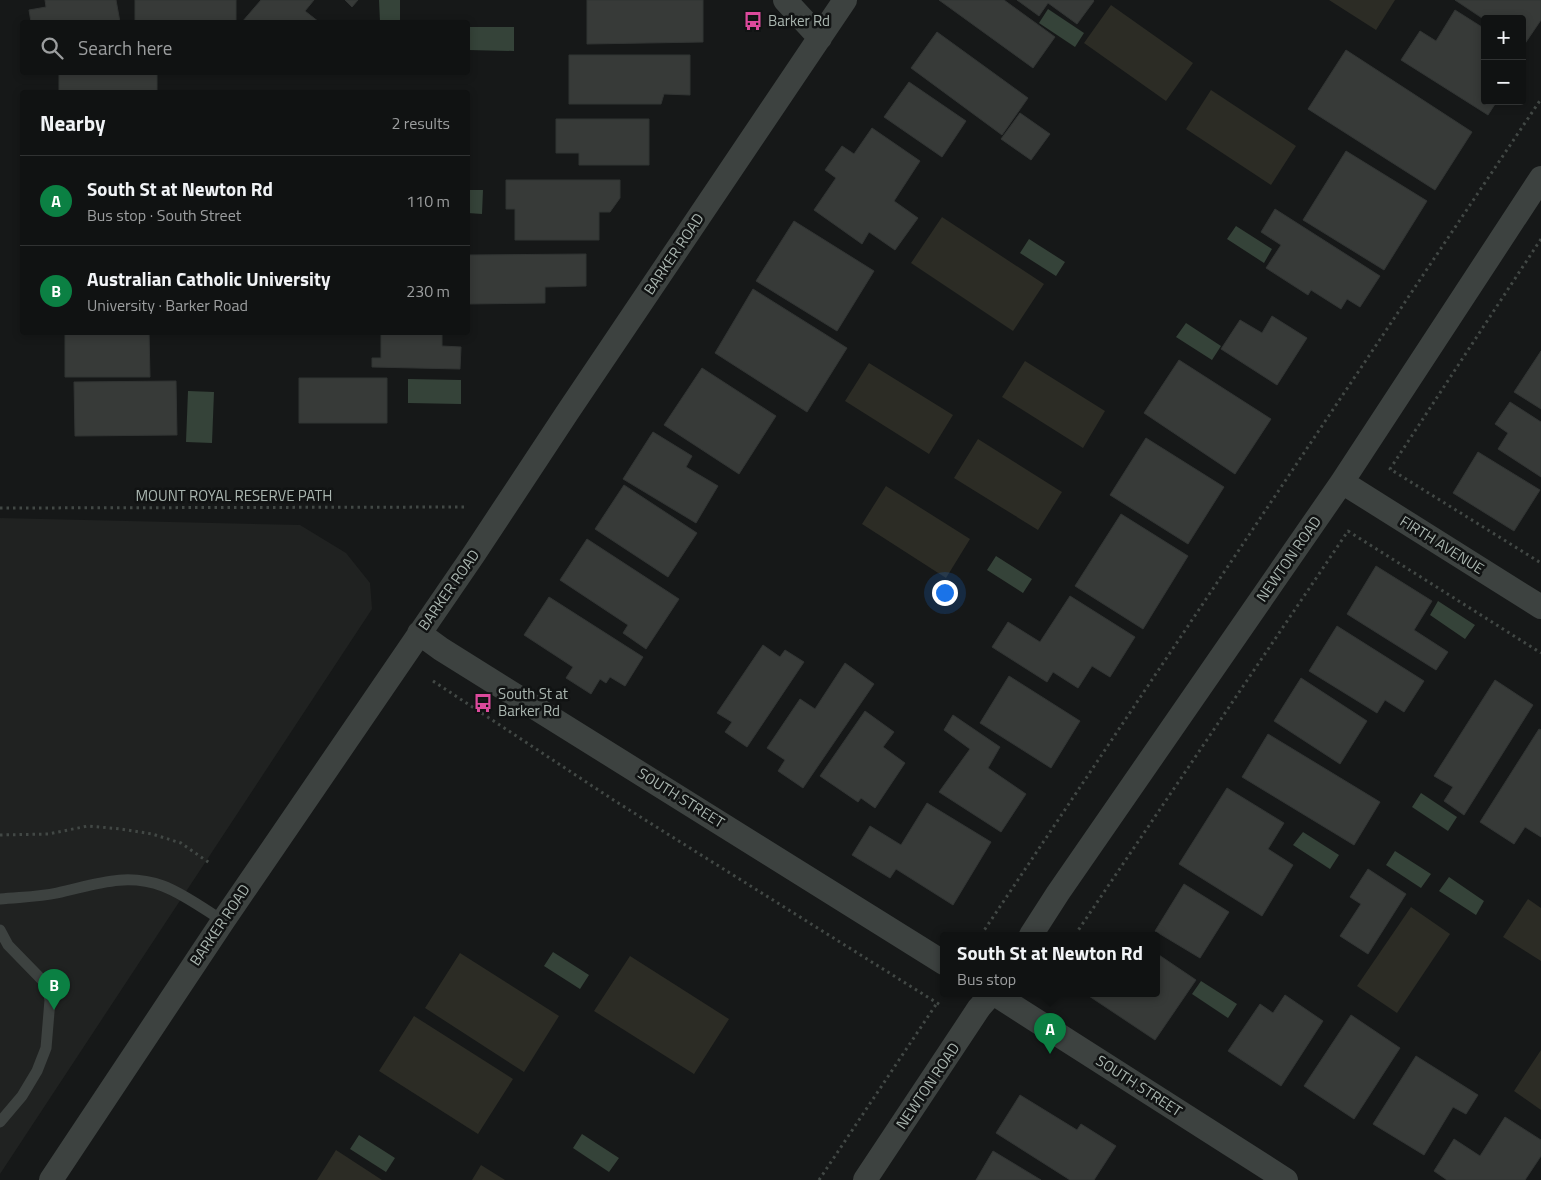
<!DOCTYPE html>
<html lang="en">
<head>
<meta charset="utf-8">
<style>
	body { margin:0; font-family:"Titillium Web",sans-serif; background:#191b1b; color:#f1f3f6 }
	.controls { position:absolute; right:15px; top:15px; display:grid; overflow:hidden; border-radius:5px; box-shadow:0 2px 8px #0003 }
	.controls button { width:45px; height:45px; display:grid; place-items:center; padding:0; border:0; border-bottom:1px solid #303232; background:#101212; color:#f1f3f6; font:25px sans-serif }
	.you { position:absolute; left:944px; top:592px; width:18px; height:18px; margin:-12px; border:4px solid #fff; border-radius:50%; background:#1a73e8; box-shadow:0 0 0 8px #1a73e833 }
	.badge { display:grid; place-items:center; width:32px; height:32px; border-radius:50%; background:#0b8043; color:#fff; font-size:16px; font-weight:700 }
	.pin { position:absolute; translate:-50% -41px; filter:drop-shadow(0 1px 2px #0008) }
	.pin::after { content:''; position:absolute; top:26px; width:18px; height:15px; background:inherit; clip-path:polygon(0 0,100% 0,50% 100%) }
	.popup { position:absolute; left:940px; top:932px; width:220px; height:65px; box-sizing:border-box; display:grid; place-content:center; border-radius:5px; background:#101212; filter:drop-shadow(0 1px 4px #0005); font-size:16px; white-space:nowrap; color:#9c9e9f }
	.popup b { font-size:19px; color:#f1f3f6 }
	.popup::after { content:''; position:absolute; left:50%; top:100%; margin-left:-10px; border:10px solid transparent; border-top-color:#101212 }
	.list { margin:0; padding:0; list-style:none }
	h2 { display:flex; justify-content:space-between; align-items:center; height:65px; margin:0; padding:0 20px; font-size:21px }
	h2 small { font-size:16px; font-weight:400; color:#9c9e9f }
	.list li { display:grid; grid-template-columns:32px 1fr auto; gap:15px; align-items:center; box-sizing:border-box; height:90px; padding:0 20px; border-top:1px solid #303232 }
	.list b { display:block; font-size:19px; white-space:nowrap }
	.list p { margin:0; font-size:16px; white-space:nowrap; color:#9c9e9f }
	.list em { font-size:16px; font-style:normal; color:#9c9e9f }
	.icon { flex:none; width:28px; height:28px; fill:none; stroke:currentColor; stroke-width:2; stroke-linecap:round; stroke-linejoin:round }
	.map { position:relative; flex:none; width:1541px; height:1180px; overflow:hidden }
	.search { position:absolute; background:#101212; box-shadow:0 2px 8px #0003; left:20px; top:20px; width:450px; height:55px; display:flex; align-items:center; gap:12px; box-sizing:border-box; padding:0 18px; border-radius:5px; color:#9c9e9f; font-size:19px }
	.panel { position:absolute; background:#101212; box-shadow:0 2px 8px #0003; left:20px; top:90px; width:450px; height:245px; border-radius:5px }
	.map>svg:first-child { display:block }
	.built { fill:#202221 }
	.green { fill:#2c2c25 }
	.water { fill:#354339 }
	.building { fill:#373a38; stroke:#313433 }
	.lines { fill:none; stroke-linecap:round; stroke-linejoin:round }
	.path { stroke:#424845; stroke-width:3; stroke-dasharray:2.5 4; stroke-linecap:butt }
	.service { stroke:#3d4240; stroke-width:11 }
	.minor { stroke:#3d4240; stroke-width:24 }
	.labels { text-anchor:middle; stroke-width:5; stroke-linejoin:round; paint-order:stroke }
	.poi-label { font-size:15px; fill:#aab6b0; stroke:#111313; text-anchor:start }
	.street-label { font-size:15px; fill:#aab6b0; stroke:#111313 }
</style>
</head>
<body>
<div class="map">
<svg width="1541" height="1180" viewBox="0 0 1541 1180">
	<rect width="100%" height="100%" fill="#161818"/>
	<path class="built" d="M0,518L300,525L346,553L370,583L372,609L0,1174Z"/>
	<path class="green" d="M1329,0H1395L1376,30Z
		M1111,5L1193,63L1166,101L1084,43Z
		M1211,90L1296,146L1271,185L1186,129Z
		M942,217L1044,284L1013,331L911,263Z
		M1025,361L1105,411L1083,448L1002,397Z
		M869,363L953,415L929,454L845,401Z
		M978,439L1062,492L1038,530L954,478Z
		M886,486L970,539L946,578L862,524Z
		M1528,899L1541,908V961L1503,937Z
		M1411,907L1450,934L1397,1013L1357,986Z
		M460,953L559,1016L524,1072L425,1008Z
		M630,956L729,1019L694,1074L594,1011Z
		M414,1016L513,1079L478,1134L379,1071Z
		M1541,1050V1110L1514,1091Z
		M336,1150L382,1180H317Z
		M481,1165L505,1180H472Z"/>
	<path class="water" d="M379,0H400V22H380Z
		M1048,9L1084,33L1075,47L1039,23Z
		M468,27H514V51L468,50Z
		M468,190H483L482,214L468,213Z
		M1236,226L1272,249L1264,263L1227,239Z
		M1029,239L1065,262L1056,276L1020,253Z
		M1186,323L1221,346L1212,360L1176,337Z
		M408,379L461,380V404L408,403Z
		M188,391L214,392L212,443L186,442Z
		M996,556L1032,579L1023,593L987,570Z
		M1438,601L1475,625L1465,639L1430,615Z
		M1421,793L1457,817L1448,831L1412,807Z
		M1303,832L1339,855L1330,869L1293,845Z
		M1395,851L1431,874L1421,888L1386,865Z
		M1449,877L1484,901L1476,915L1439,891Z
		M553,952L589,975L580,989L544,966Z
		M1201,981L1237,1004L1228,1018L1192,994Z
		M582,1134L619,1158L609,1172L573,1148Z
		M359,1135L395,1158L386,1172L350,1149Z"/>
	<path class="building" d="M45,0H116L120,22H31L29,10L46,7Z
		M135,0H236V22H135Z
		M261,0H314L305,11L319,22H242Z
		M345,0H358L352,7Z
		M587,0H703V42L587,44Z
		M939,0H1004L1055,37L1033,68Z
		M1017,0H1093L1094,1L1077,24L1048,3L1039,16Z
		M1455,0H1541V20L1524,45L1522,44V19L1485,20Z
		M1455,10L1485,29V101H1497L1488,115L1401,60L1420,31L1436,41Z
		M937,32L1028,98L1002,135L911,68Z
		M1346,50L1472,132L1435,190L1308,109Z
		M569,55H690V95L664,94L661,104H569Z
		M59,72H157V92H59Z
		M909,82L966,121L942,157L884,117Z
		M1020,113L1050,134L1031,160L1001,139Z
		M556,119H649V165H579V153H556Z
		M872,128L920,161L894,201L918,218L895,250L869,232L862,244L814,210L836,178L825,170L842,146L854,154Z
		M1346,151L1427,201L1384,270L1303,220Z
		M506,180H620V198L610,212H599V240H515V209H506Z
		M1275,209L1380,276L1360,307L1347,299L1341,309L1311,290L1308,295L1266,268L1281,245L1261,232Z
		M794,221L874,271L837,331L756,281Z
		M586,254V286L545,287V303L468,304V255Z
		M753,289L847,348L807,412L715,353Z
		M1272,316L1307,338L1277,385L1221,349L1240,320L1262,333Z
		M65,332H149L150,377H65Z
		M381,332H442V346L461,347L460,369L372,367V358H381Z
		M1541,351V409L1514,392Z
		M1179,360L1271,419L1235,474L1144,413Z
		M702,368L776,416L739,474L664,425Z
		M299,378H387V423H299Z
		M176,381L177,435L75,436L74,382Z
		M1510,402L1541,422V477L1498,449L1508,433L1495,424Z
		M653,432L692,456L686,467L718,486L696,523L623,479Z
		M1146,438L1224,487L1188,544L1110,495Z
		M1478,452L1540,490L1514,531L1453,493Z
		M624,485L697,533L668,577L595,529Z
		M1121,514L1188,556L1143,629L1075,586Z
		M587,539L679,599L646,649L623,633L628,625L560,580Z
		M1376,566L1432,601L1414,630L1448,652L1436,670L1347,614Z
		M1070,596L1135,637L1110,677L1092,666L1078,688L1053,672L1047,682L992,647L1008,622L1040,642Z
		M549,597L643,657L625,686L610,677L606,683L600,679L591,694L566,678L573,667L524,635Z
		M1337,626L1424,681L1404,712L1385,700L1377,713L1309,671Z
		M763,645L780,657L785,650L804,662L747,747L725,732L732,722L717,713Z
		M845,663L874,684L803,788L778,771L785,760L767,748L800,699L815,709Z
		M1009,676L1080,721L1051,768L980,723Z
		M1301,678L1367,721L1340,764L1274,721Z
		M1495,680L1533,705L1464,815L1444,801L1453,787L1434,776Z
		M865,711L894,732L883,747L905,763L875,808L861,798L858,802L820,776Z
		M953,715L1000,747L988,768L1026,794L1001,832L939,792L970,749L944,730Z
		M1539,729L1541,730V837L1525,827L1514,844L1480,822Z
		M1268,734L1380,802L1354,845L1242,777Z
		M1227,788L1284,823L1268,849L1293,865L1262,916L1179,864Z
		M927,803L991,842L953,905L896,869L890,878L852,855L870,826L901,845Z
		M1368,869L1406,894L1368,954L1340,936L1361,904L1350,897Z
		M1184,884L1229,912L1200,958L1155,931Z
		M1156,953L1196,980L1155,1040L1089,996L1091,993H1156Z
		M1285,995L1323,1021L1281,1086L1228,1051L1260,1004L1273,1013Z
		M1351,1015L1400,1048L1354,1119L1304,1086Z
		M1416,1056L1478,1095L1466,1114L1453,1107L1424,1155L1373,1124Z
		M1020,1095L1077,1130L1081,1124L1116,1146L1094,1180H1070L996,1133Z
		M1505,1117L1541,1140V1156L1525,1180H1447L1434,1171L1454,1139L1480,1156Z
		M993,1151L1041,1180H976Z"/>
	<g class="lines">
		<path class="path" d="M1541,239L1390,469L1541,563
			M0,508L468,507
			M433,681L615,801L942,1006
			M0,835L48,834L88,826L121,829L152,834L181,843L211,864
			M981,935L1541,99
			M1075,935L1348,531L1541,653
			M819,1180L937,1003"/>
		<path class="service" d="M0,899C19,897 39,897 57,893C94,885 125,872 163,886C184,894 204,909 223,921
			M0,930L8,945L46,984L50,1000L46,1048L37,1071L22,1096L0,1122"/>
		<path class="minor" d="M785,0L820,38
			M1342,482L1541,607
			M419,633L441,649L944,963
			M1031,935L1058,893L1342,482L1541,178
			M993,993L1286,1180
			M51,1180L223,921L474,554L567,413L845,0
			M865,1180L979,1008L992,993"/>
	</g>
	<defs>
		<g id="bus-bare" transform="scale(1.5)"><path d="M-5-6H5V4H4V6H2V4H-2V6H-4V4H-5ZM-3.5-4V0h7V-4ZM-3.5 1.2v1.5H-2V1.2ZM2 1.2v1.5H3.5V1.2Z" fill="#dc4a9c" stroke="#111313" stroke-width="2.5" paint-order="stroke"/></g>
	</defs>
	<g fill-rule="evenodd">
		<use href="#bus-bare" x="753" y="21"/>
		<use href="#bus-bare" x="483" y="703"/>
	</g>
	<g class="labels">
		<g class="poi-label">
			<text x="768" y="26">Barker Rd</text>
			<text x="498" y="699">South St at<tspan x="498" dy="17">Barker Rd</tspan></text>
		</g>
		<g class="street-label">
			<text transform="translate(674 254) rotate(-56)" y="5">BARKER ROAD</text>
			<text x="234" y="501">MOUNT ROYAL RESERVE PATH</text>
			<text transform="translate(1442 545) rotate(32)" y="5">FIRTH AVENUE</text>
			<text transform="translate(1289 559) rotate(-55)" y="5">NEWTON ROAD</text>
			<text transform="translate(449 590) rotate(-55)" y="5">BARKER ROAD</text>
			<text transform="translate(681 798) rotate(32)" y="5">SOUTH STREET</text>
			<text transform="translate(220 925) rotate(-56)" y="5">BARKER ROAD</text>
			<text transform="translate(928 1086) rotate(-56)" y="5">NEWTON ROAD</text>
			<text transform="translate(1139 1086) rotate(33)" y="5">SOUTH STREET</text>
		</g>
	</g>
</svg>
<div class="controls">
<button>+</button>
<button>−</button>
</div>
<div class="you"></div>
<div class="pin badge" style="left:1050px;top:1054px">A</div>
<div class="popup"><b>South St at Newton Rd</b>Bus stop</div>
<div class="pin badge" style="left:54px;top:1010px">B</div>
<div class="search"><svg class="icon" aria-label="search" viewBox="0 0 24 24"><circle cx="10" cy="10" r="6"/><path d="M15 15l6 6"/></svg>Search here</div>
<section class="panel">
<h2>Nearby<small>2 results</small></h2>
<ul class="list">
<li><span class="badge">A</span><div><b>South St at Newton Rd</b><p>Bus stop · South Street</p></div><em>110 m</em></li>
<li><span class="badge">B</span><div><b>Australian Catholic University</b><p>University · Barker Road</p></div><em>230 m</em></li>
</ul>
</section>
</div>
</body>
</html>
